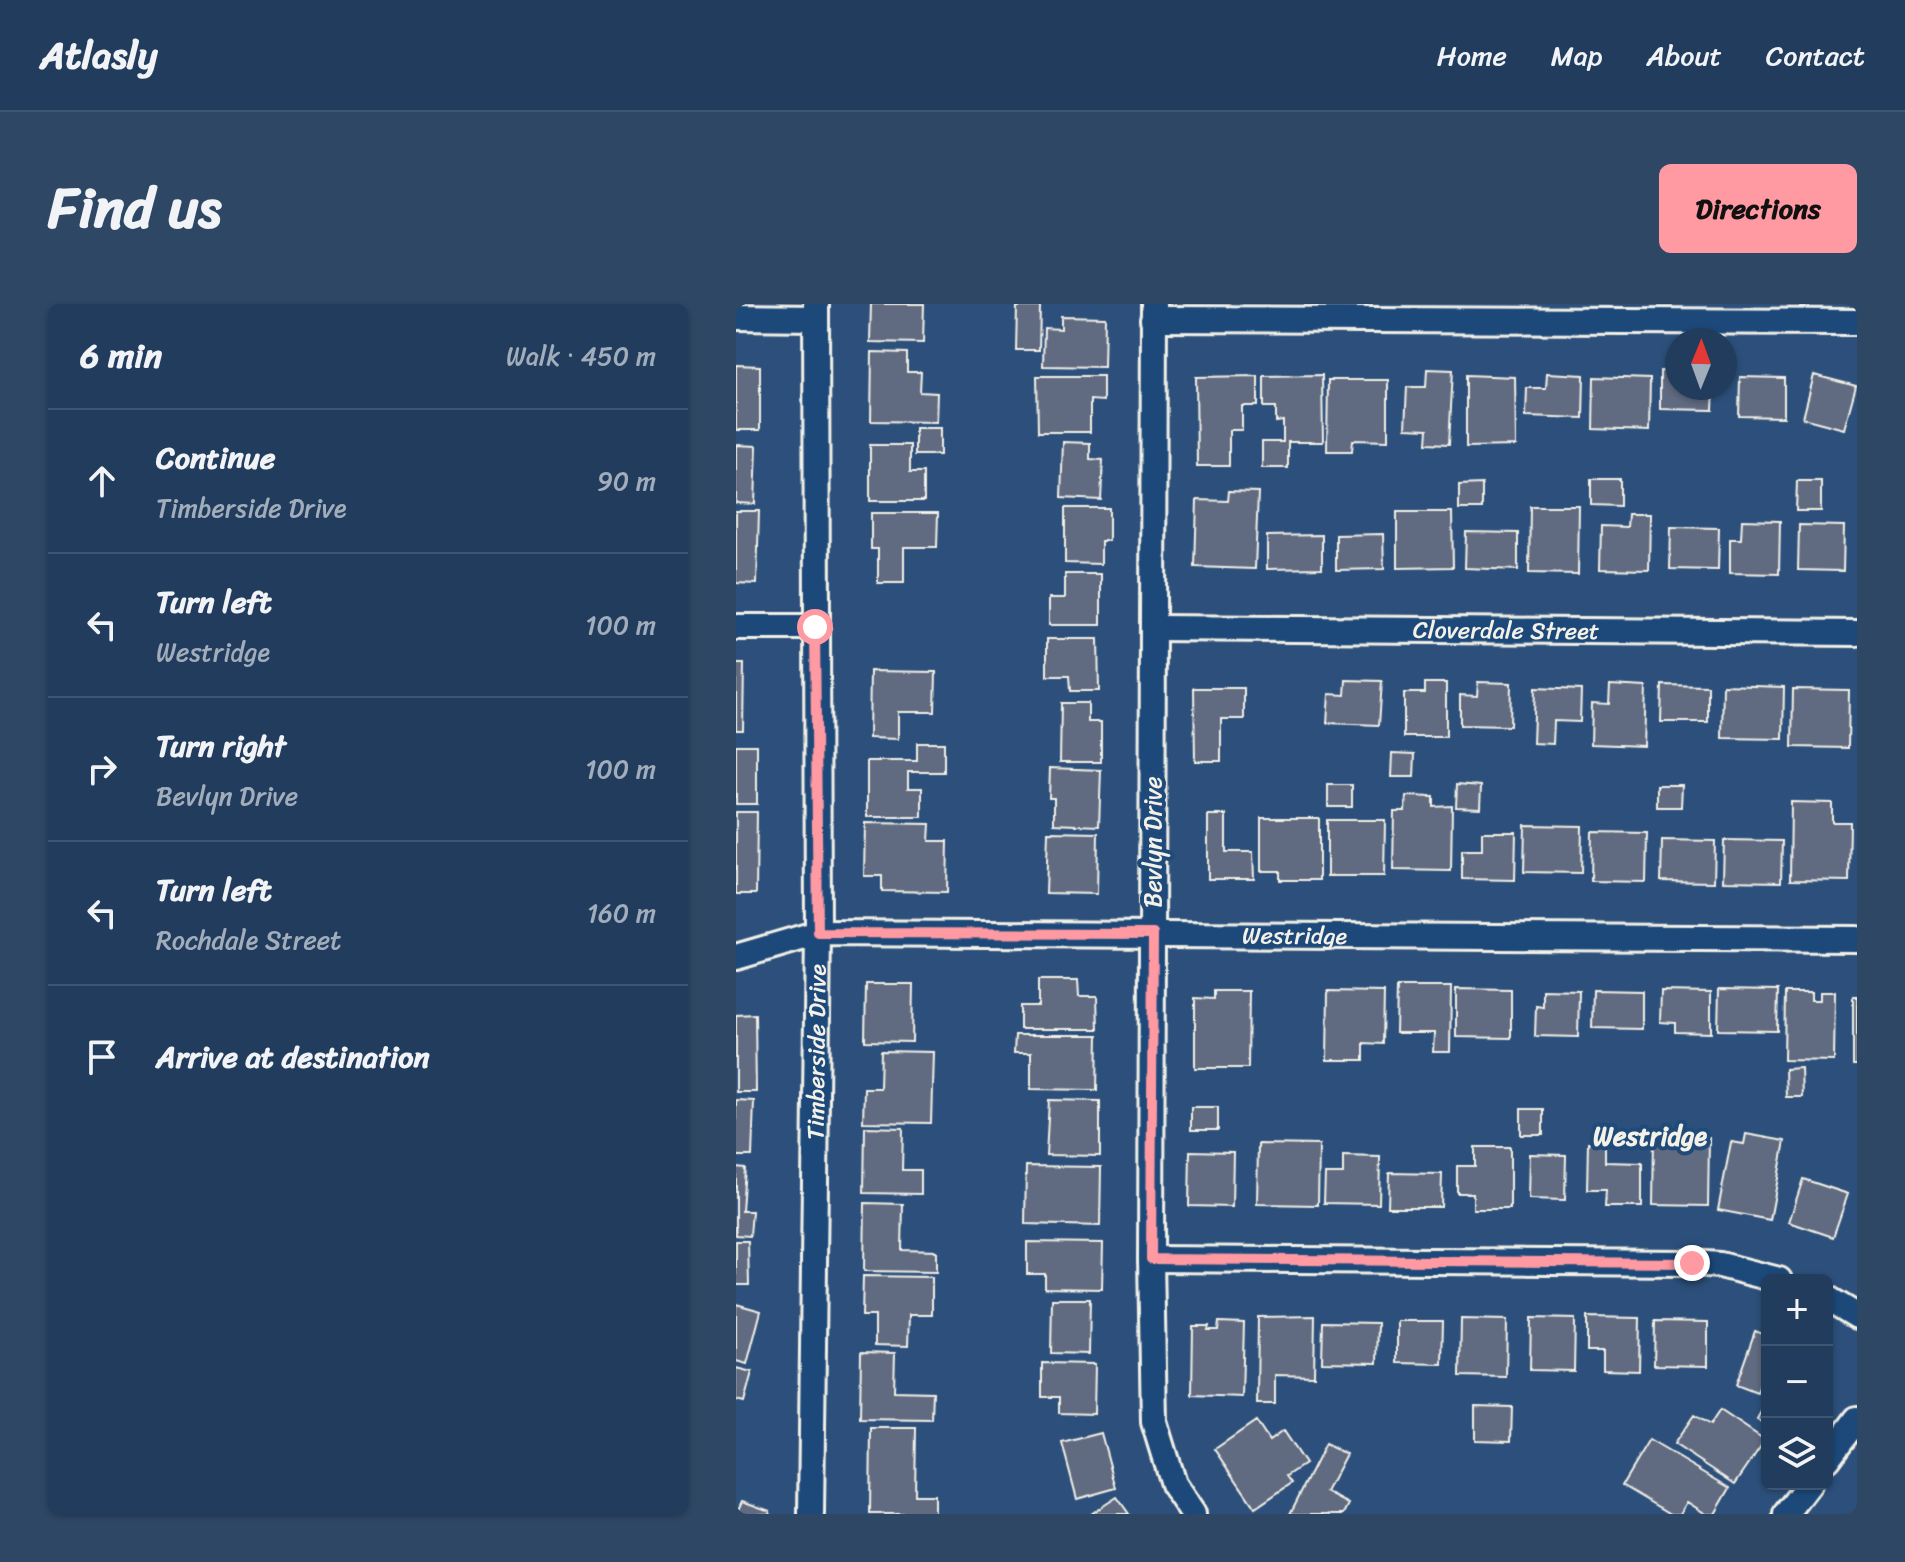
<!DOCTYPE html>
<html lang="en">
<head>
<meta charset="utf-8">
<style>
	body { margin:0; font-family:Sriracha,sans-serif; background:#2d4765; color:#f1f3f6 }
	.controls { position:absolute; right:24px; bottom:24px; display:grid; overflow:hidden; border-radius:12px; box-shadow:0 2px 6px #0004 }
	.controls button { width:72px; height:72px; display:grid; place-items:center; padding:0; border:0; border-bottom:2px solid #3e5672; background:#213c5c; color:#f1f3f6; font:40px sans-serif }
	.compass { position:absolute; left:929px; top:24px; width:72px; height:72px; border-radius:50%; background:#213c5c; box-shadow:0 2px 6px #0004; rotate:1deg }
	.stop { position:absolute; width:24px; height:24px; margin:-18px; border:6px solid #ff9aa2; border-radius:50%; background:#fff }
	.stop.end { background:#ff9aa2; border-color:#fff; box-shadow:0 2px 8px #0008 }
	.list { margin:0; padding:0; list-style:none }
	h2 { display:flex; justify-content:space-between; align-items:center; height:104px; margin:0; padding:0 32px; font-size:34px }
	h2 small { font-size:26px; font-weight:400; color:#a2adbb }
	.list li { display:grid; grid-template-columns:52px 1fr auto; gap:24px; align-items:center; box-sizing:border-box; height:144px; padding:0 32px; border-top:2px solid #3e5672 }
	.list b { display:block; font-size:30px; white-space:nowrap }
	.list p { margin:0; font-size:26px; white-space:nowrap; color:#a2adbb }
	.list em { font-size:26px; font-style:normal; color:#a2adbb }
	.icon { flex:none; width:44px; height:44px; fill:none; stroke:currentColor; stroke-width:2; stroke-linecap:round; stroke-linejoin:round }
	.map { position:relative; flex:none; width:1121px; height:1210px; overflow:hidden; border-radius:12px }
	header { display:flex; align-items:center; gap:48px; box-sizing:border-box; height:112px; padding:0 40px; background:#213c5c; border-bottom:2px solid #3e5672 }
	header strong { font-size:38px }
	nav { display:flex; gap:44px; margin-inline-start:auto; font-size:28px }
	.intro { display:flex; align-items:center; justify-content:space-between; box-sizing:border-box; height:192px; padding:0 48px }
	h1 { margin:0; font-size:56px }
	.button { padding:20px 36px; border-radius:12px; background:#ff9aa2; color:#111; font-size:28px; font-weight:700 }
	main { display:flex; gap:48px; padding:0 48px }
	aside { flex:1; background:#213c5c; border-radius:12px; box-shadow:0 2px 6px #0004 }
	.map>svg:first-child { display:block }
	.building { fill:#606a80; stroke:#f4f1e8; stroke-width:2 }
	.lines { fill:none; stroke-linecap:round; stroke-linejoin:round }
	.minor-casing { stroke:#f4f1e8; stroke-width:30 }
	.minor { stroke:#1f4a7a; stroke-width:24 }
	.route { stroke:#ff9aa2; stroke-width:10 }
	.labels { text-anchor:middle; stroke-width:8; stroke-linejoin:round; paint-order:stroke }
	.street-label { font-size:24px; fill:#f4f1e8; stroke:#1f4a7a }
	.neighbourhood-label { font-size:26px; font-weight:bold; fill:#f4f1e8; stroke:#1f4a7a }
</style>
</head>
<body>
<header>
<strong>Atlasly</strong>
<nav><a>Home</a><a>Map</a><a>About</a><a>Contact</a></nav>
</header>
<div class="intro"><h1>Find us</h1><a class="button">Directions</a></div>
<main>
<aside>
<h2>6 min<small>Walk · 450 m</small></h2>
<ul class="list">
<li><svg class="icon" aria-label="ahead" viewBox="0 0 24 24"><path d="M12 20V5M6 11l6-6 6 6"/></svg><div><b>Continue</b><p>Timberside Drive</p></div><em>90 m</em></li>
<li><svg class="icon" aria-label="left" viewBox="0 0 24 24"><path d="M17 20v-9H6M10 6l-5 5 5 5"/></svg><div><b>Turn left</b><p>Westridge</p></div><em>100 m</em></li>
<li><svg class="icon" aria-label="right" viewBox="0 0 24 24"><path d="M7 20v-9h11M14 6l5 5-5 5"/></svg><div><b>Turn right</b><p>Bevlyn Drive</p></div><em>100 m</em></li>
<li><svg class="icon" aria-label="left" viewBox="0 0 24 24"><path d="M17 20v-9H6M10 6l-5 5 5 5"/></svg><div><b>Turn left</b><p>Rochdale Street</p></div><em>160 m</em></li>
<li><svg class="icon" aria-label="arrive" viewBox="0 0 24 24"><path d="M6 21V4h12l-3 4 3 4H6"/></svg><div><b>Arrive at destination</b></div></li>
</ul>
</aside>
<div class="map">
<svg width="1121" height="1210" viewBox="0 0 1121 1210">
	<rect width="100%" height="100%" fill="#2c507b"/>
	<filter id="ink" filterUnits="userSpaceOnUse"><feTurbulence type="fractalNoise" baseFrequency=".0125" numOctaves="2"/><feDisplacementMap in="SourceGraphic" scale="16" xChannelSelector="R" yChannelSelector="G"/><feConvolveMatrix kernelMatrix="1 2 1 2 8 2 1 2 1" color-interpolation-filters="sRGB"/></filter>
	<g filter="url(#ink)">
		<path class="building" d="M135,0H188L187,39L134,38Z
			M281,3H304L303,46H280Z
			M325,12L369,13L368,63L307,62L308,24L325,25Z
			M136,48L171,49V68H185L184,88L201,89L200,118L135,117Z
			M0,61L24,62V126H0Z
			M691,65L717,66L713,140L691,139L692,125L669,124L671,83H690Z
			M924,67L941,68V84H978L977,106L924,105Z
			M811,69L848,71L847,114L790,112L791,84H810Z
			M586,71L587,138H552V164H526V138H547V117L540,118V103H528V72Z
			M730,71L779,73L780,142L730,143Z
			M1078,71L1120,82L1108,125L1067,114Z
			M301,72H367V97L354,96V128H302Z
			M522,72V102H506V126H493V162H461L460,73Z
			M858,73L914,75L913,127L857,125Z
			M1004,73L1048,74V113L1003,112Z
			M592,76H652V137L617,136L616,147H591Z
			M179,124H204V151H179Z
			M327,138L354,139V155L367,156L365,196L325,194Z
			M0,141L21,142L19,200L0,199Z
			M134,141H174V168H188V197H134Z
			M855,175H884V202L855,201Z
			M1061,177H1085V207H1060Z
			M746,180V205H723V181Z
			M493,187L522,188L519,265L459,263L461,196L492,197Z
			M794,202H843L842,270L793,269Z
			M329,204H373V237H365V260L329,259Z
			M0,207H23L21,280L0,279Z
			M661,208H716L717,263L661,264Z
			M135,209H202L201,243H168V279H142V245H135Z
			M892,210H914L913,266L864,265L865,222L891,223Z
			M1006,216L1044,217L1043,270L994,269V235H1005Z
			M1063,221L1108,222L1107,267L1062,266Z
			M935,223L983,224L982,266L934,265Z
			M730,228L782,229V266L729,264Z
			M647,230L648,265L600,266V231Z
			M586,231V264L531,265V232Z
			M329,270H365V321H313V294H329Z
			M311,335H362L363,387H334L333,372H311Z
			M0,360H8L7,426H0Z
			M134,367L200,368L199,408H162V435L133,434Z
			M610,376L646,377L643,421L591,419L593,390L609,391Z
			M742,378L775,379L774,422L724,421V391L741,392Z
			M689,379H710V433H668V389H689Z
			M874,381L910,383L908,442L855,440L856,399L873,400Z
			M926,381L972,382V418H925Z
			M987,381L1048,383L1047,435L986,434Z
			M458,384H508V415H485V457H459Z
			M799,384L845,386L844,418L818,417L817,440L797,439Z
			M1057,385L1113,386L1112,444L1056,443Z
			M325,399H352V418H365V458H324Z
			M181,439H208V468H172V484H186V513H131V457H181Z
			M0,441H21V500H0Z
			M656,449L679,450L678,473H655Z
			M314,464L365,466L363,522L318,520V494H313Z
			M721,480L745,482L744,504L720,503Z
			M592,481H616V503H592Z
			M921,481H946L945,503H921Z
			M670,492L698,493V503L716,502L715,567L657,566L658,507H669Z
			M1055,498L1096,499V518H1114L1113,577L1054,576Z
			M0,508H21L20,590H0Z
			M472,511H490V548H517L518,575H472Z
			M525,514H583V576H544V567H525Z
			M591,516H649L648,572H591Z
			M129,519L194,520L193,537H212L211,588L146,587V572H128Z
			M789,521L846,522L845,569L788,568Z
			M312,528L362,529L361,590L310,589Z
			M746,528H780L779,576L726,575V546H746Z
			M856,528L911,529L910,578L855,577Z
			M926,536L979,537L978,578L925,577Z
			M988,536L1046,537L1045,578L987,577Z
			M302,676H342L343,692H361L362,725H284V702H302Z
			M130,680H177L176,738L129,737Z
			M661,683H715L714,748H697L698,729H660Z
			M720,685L775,686V734L720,733Z
			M983,685L1042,686L1041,727L982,726Z
			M807,686L843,687L842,733L799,732L800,702L807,703Z
			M857,686L906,687V725L856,724Z
			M478,687H513L512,764H459V694L478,695Z
			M592,687L648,688L647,740L628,739V756H591Z
			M925,687L975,688V729L939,728V719L924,718Z
			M1049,688H1075V696H1084V688H1099L1098,757L1048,756Z
			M1117,692H1121V761H1117Z
			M19,710L20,788H0V711Z
			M279,731H362L361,786L295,785V749H278Z
			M145,747L197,748L195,819L127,818L128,784H144Z
			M1065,764L1066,793H1050L1049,765Z
			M0,796L18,797L16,852H0Z
			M313,796L364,797V852L310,851Z
			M455,803H482V826H455Z
			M785,805H807V831H785Z
			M129,823L167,824L166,866H185V890L128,889Z
			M1010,830L1049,837L1034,916L982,906L995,838L1008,840Z
			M918,833L973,834L972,902L917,901Z
			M852,838H869V858L906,859V903H869L870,886H851Z
			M522,840L583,841L582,901L521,900Z
			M739,843H774V905H737V889H721V862H739Z
			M454,847L497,848L496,903L453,902Z
			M794,850L830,851L829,896L793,895Z
			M607,852L644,853L643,900L588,899L589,870H607Z
			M290,862L365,863L364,922L289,920Z
			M0,863L9,864L6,907H16L14,932L0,931Z
			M653,869L706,870L705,903H652Z
			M1067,875L1112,890L1097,933L1053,918Z
			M129,899L167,900L166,946L200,947V968L128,967Z
			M0,937H12L13,981H0Z
			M291,938L367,939L366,985L309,984V970H291Z
			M127,972L196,973V1011H173L172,1042L139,1041V1012H126Z
			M316,995H354L353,1050L315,1049Z
			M0,1000L25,1007L11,1060L0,1057Z
			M579,1012L578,1072L539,1071V1100H521L522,1013Z
			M851,1013L904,1014L903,1067L867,1066V1047H851Z
			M795,1014L839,1015L838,1067L794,1066Z
			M725,1015L771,1016L770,1073L724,1072Z
			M661,1017H707L706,1060L661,1059Z
			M919,1017L972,1018V1062L918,1061Z
			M483,1018L508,1019L506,1093L456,1091L457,1022H473L472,1026H482Z
			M587,1018L642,1019L641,1059L586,1058Z
			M1019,1027L1031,1032V1074L1027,1072L1021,1089L1000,1081Z
			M125,1048L159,1049L158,1087L197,1088L196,1116L124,1115Z
			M306,1059L359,1060L358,1110L323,1109V1093H306Z
			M0,1064L16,1068L8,1098L0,1096Z
			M1031,1097V1121L1021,1115Z
			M739,1102L776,1103L775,1137L739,1136Z
			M984,1106L1029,1136L999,1180L938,1140L958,1111L974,1121Z
			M520,1117L533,1137L547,1127L569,1160L551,1172L556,1179L519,1204L479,1145Z
			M135,1124H180L179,1191H198V1210H134Z
			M365,1129L380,1184L341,1195L326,1139Z
			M913,1136L994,1184L979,1210H970L951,1198L944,1210H935L886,1181Z
			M589,1140L610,1150L590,1188L613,1200L608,1210H554Z
			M381,1193L393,1210H355Z
			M6,1197L34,1207L33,1210H0Z"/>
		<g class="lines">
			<g class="minor-casing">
				<g id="minor">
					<path d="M418,0L415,955L418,1118L437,1180L457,1210"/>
					<path d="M0,13L80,14"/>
					<path d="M417,15L1121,18"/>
					<path d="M0,323H79"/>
					<path id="s1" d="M418,324L1121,329"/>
					<path id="s2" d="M0,653L82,629L1121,635"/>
					<path d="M415,955L956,959L984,961L1043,976"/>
					<path d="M1091,994L1121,1012"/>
					<path d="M1091,1155L1121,1115"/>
					<path id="s3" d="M75,1210L82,629L80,0"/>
					<path d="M1050,1210L1073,1180"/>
				</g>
			</g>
			<use href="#minor" class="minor"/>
		</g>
	</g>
	<g class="lines" filter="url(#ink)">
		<path class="route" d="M79,323L82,629L417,630L415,955L956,959"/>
	</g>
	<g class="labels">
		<g class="street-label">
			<text dy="8" stroke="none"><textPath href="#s1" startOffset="352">Cloverdale Street</textPath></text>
			<text transform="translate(417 538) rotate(-90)" y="8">Bevlyn Drive</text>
			<text dy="8" stroke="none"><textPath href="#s2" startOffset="562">Westridge</textPath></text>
			<text dy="8" stroke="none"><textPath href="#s3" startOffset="462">Timberside Drive</textPath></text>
		</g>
		<g class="neighbourhood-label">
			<text x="914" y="841">Westridge</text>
		</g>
	</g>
</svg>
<div class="controls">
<button>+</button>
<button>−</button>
<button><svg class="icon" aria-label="layers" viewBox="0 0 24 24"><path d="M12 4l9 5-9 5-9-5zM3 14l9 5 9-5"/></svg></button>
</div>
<svg class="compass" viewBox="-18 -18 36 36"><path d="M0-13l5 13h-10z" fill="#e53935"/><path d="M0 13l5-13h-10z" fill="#a2adbb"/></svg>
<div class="stop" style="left:79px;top:323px"></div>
<div class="stop end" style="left:956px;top:959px"></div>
</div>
</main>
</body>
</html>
